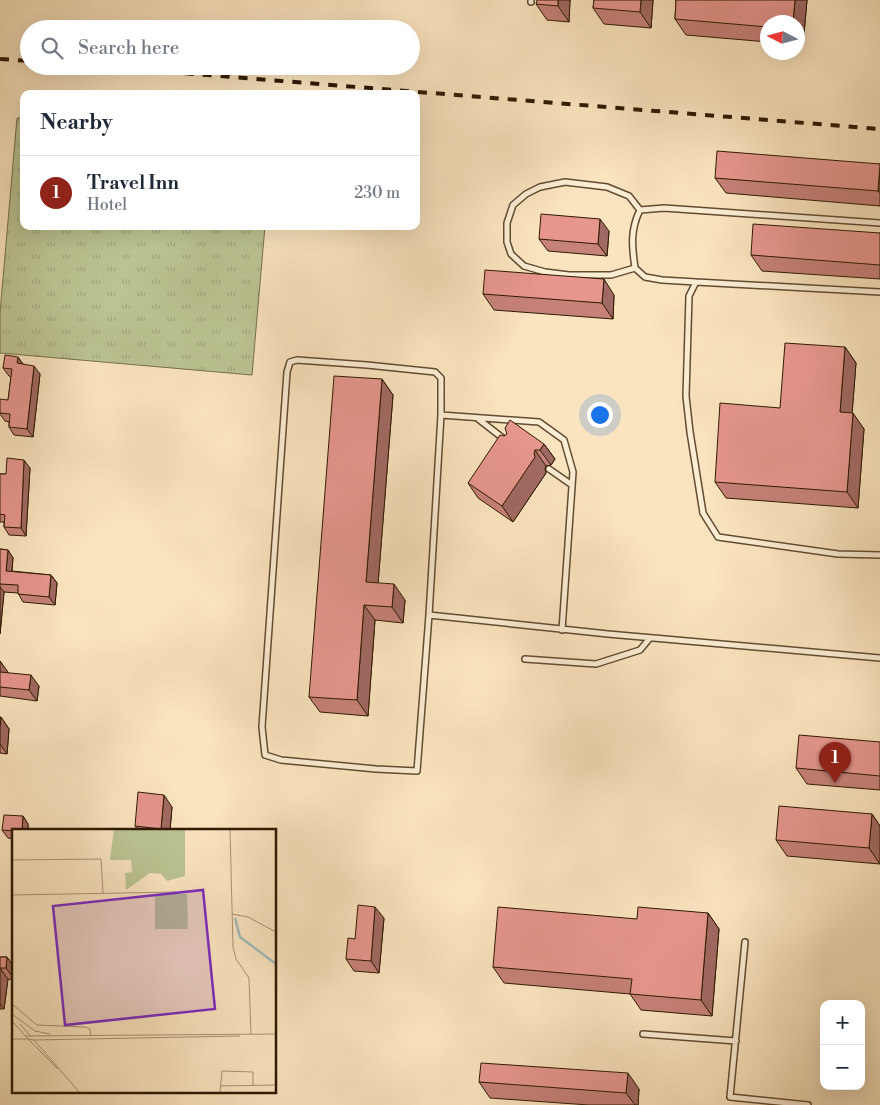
<!DOCTYPE html>
<html lang="en">
<head>
<meta charset="utf-8">
<style>
	body { margin:0; font-family:"Libre Bodoni",serif; background:#f6f6f7; color:#1f2937 }
	.controls { position:absolute; right:15px; bottom:15px; display:grid; overflow:hidden; border-radius:10px; box-shadow:0 5px 20px #0002 }
	.controls button { width:45px; height:45px; display:grid; place-items:center; padding:0; border:0; border-bottom:1px solid #e0e1e3; background:#fff; color:#1f2937; font:25px sans-serif }
	.compass { position:absolute; left:760px; top:15px; width:45px; height:45px; border-radius:50%; background:#fff; box-shadow:0 5px 20px #0002; rotate:276deg }
	.you { position:absolute; left:599px; top:414px; width:18px; height:18px; margin:-12px; border:4px solid #fff; border-radius:50%; background:#1a73e8; box-shadow:0 0 0 8px #1a73e833 }
	.badge { display:grid; place-items:center; width:32px; height:32px; border-radius:50%; background:#8f2418; color:#fff; font-size:16px; font-weight:700 }
	.pin { position:absolute; translate:-50% -41px; filter:drop-shadow(0 1px 2px #0008) }
	.pin::after { content:''; position:absolute; top:26px; width:18px; height:15px; background:inherit; clip-path:polygon(0 0,100% 0,50% 100%) }
	.list { margin:0; padding:0; list-style:none }
	h2 { display:flex; justify-content:space-between; align-items:center; height:65px; margin:0; padding:0 20px; font-size:21px }
	h2 small { font-size:16px; font-weight:400; color:#747a83 }
	.list li { display:grid; grid-template-columns:32px 1fr auto; gap:15px; align-items:center; box-sizing:border-box; height:75px; padding:0 20px; border-top:1px solid #e0e1e3 }
	.list b { display:block; font-size:19px; white-space:nowrap }
	.list p { margin:0; font-size:16px; white-space:nowrap; color:#747a83 }
	.list em { font-size:16px; font-style:normal; color:#747a83 }
	.icon { flex:none; width:28px; height:28px; fill:none; stroke:currentColor; stroke-width:2; stroke-linecap:round; stroke-linejoin:round }
	.map { position:relative; flex:none; width:880px; height:1105px; overflow:hidden }
	.search { position:absolute; background:#fff; box-shadow:0 5px 20px #0002; left:20px; top:20px; width:400px; height:55px; display:flex; align-items:center; gap:12px; box-sizing:border-box; padding:0 18px; border-radius:28px; color:#747a83; font-size:19px }
	.panel { position:absolute; background:#fff; box-shadow:0 5px 20px #0002; left:20px; top:90px; width:400px; height:140px; border-radius:10px }
	.map>svg:first-child { display:block }
	.grass { fill:url(#grass-tufts); stroke:#756f4a }
	.lines { fill:none; stroke-linecap:round; stroke-linejoin:round }
	.lane-casing { stroke:#614c30; stroke-width:8 }
	.lane { stroke:#fcedd5; stroke-width:5 }
	.rail { stroke:#2e1a01; stroke-width:4; stroke-dasharray:9 9; stroke-linecap:butt }
	.wall { fill:#c68179; stroke:#2e1a01 }
	.shaded-wall { fill:#a16963; stroke:#2e1a01 }
	.building { fill:#e6968d; stroke:#2e1a01 }
	.inset-river { fill:none; stroke:#a2bcbc; stroke-width:2.5 }
	.inset-road { fill:none; stroke:#a89373; stroke-width:1 }
	.view { fill:#7b2cbf; fill-opacity:0.15; stroke:#7b2cbf; stroke-width:2.5 }
	.inset-edge { fill:none; stroke:#2e1a01; stroke-width:2.5 }
</style>
</head>
<body>
<div class="map">
<svg width="880" height="1105" viewBox="0 0 880 1105">
	<defs>
		<pattern id="grass-tufts" width="24" height="20" patternUnits="userSpaceOnUse" patternTransform="scale(1.25)"><rect width="24" height="20" fill="#bcc493"/><path d="M3 7l-1-3M5 7V3M7 7l1-3M15 17l-1-3M17 17v-4M19 17l1-3" fill="none" stroke="#a2a87d"/></pattern>
	</defs>
	<rect width="100%" height="100%" fill="#fae4bf"/>
	<filter id="stains"><feTurbulence type="fractalNoise" baseFrequency=".004" numOctaves="4"/><feColorMatrix values="0 0 0 0 .2 0 0 0 0 .09 0 0 0 0 .02 0 0 0 .5 -.17"/></filter>
	<radialGradient id="worn" r=".72"><stop offset=".6" stop-color="#630" stop-opacity="0"/><stop offset="1" stop-color="#630" stop-opacity=".3"/></radialGradient>
	<path class="grass" d="M17,118H24V226H265L252,375L0,353V313Z"/>
	<g class="lines">
		<g class="lane-casing">
			<path id="lane" d="M531,2V0
				M635,268L611,275H569L545,272L524,266L511,254L507,242V223L513,205L526,194L540,187L565,182L607,187L629,196L640,210
				M696,282L662,280L645,277L635,268C632,247 630,230 640,210L664,208L880,223
				M880,292L696,282L689,296L686,396L690,432L703,513L718,537L838,554L880,555
				M297,360L367,365L435,372L441,378V415L429,615L417,771L376,769L281,760L265,755L262,727L287,372L290,362Z
				M441,415L539,422L564,440L573,472L562,630
				M477,418L504,439
				M549,469L572,485
				M429,615L608,634L880,658
				M525,659L596,664L640,650L650,638
				M745,942L730,1097L808,1105
				M643,1034L736,1041"/>
		</g>
		<use href="#lane" class="lane"/>
		<path class="rail" d="M0,59L29,61
			M95,66L880,129"/>
	</g>
	<path class="wall" d="M570,0L569,22L547,20L536,4Z
		M594,0H653L651,28L604,24L593,8Z
		M676,0H807L803,45H798V22H768V42L686,35L675,19Z
		M880,164V206L726,193L715,178Z
		M609,231L607,256L548,251L539,239Z
		M880,233V279L762,271L751,255Z
		M483,294L614,295L613,319L494,310Z
		M845,347L856,363L852,413L864,429L858,508L726,498L715,482L780,408Z
		M18,357L23,364L40,374L33,437L14,435L9,427V422L5,421L0,414V405L8,400L11,377L9,376L3,368Z
		M382,379L393,395L378,583L405,600L403,623L375,620L368,716L320,712L309,697Z
		M544,444L555,459L551,465L546,466L545,469L546,473L513,522L478,498L468,483Z
		M30,468L26,536L9,535L4,527V522H0V474H6Z
		M0,549L8,550L13,558L12,571L51,575L57,583L55,605L23,602L18,593L4,592L0,634Z
		M0,661L8,673L39,686L37,701L0,696Z
		M0,717H1L9,729L7,754L0,753Z
		M880,742V790L807,784L796,768Z
		M172,807L170,830H138L135,826Z
		M872,814L880,826V864L787,856L776,840Z
		M23,816L28,824V830H14V839L8,838L2,830Z
		M708,913L719,929L712,1016L641,1010L630,994L504,983L493,967Z
		M384,918L379,973L354,971L346,959L355,939Z
		M0,957H7L14,967V980L8,979L4,1009H0Z
		M479,1082L639,1089L638,1105H589L490,1098Z"/>
	<path class="shaded-wall" d="M558,0H570L569,22L558,6Z
		M641,0H653L651,28L640,12Z
		M795,0H807L803,45L798,37V22H793Z
		M880,169V193L878,191Z
		M600,219L609,231L607,256L598,244Z
		M604,279L614,295L613,319L602,303Z
		M845,347L856,363L851,428L840,412Z
		M18,357L23,365L17,363Z
		M34,366L40,374L33,437L27,429Z
		M382,379L393,395L377,597L366,582Z
		M853,413L864,429L858,508L847,492Z
		M544,444L555,459L551,465L540,450Z
		M535,450L546,466L545,469L546,473L513,522L502,506Z
		M24,460L30,468L26,536L21,528Z
		M8,550L13,558L11,579L6,571Z
		M51,575L57,583L55,605L49,597Z
		M394,584L405,600L403,623L392,607Z
		M0,587L4,592L0,634Z
		M364,605L375,620L368,716L357,700Z
		M0,661L8,672L6,682L0,673Z
		M31,675L39,686L37,701L29,690Z
		M1,717L9,729L7,754L0,744V728Z
		M164,795L172,807L170,830H162L161,829Z
		M872,814L880,826V864L869,848Z
		M23,816L28,824V830H22Z
		M375,907L384,918L379,973L371,961Z
		M708,913L719,929L712,1016L701,1000Z
		M7,957L14,967V979L6,968Z
		M0,968L8,979L4,1009L0,1004Z
		M628,1073L639,1089L638,1105H635L626,1093Z"/>
	<path class="building" d="M537,0H558V6L536,4Z
		M594,0H641L640,12L593,8Z
		M676,0H795L793,22H768V27L675,19Z
		M717,151L880,164L878,191L715,178Z
		M541,214L600,219L598,244L539,239Z
		M753,224L880,233V265L751,255Z
		M485,270L604,279L602,303L483,294Z
		M785,343L845,347L840,412L853,413L847,492L715,482L720,403L780,408Z
		M5,355L18,357L17,363L34,366L27,429L9,427L10,414L0,413V399L8,400L12,369L3,368Z
		M334,376L382,379L366,582L394,584L392,607L364,605L357,700L309,697Z
		M510,420L544,444L540,450H535L534,453L535,457L502,506L468,483L500,435L504,436L507,434L505,428Z
		M7,458L24,460L21,528L4,527L5,515L0,514V474H6Z
		M0,549L8,550L6,571L51,575L49,597L18,594V585L0,584Z
		M0,672L31,675L29,690L0,687Z
		M799,735L880,742V776L796,768Z
		M138,792L164,795L161,829L135,826Z
		M779,806L872,814L869,848L776,840Z
		M4,815L23,816L22,830H14V831L2,830Z
		M358,905L375,907L371,961L346,959L348,938L355,939Z
		M498,907L637,919L638,907L708,913L701,1000L630,994L632,979L493,967Z
		M0,957H7L6,968H0Z
		M481,1063L628,1073L626,1093L479,1082Z"/>
	<g transform="translate(12 829)">
		<rect width="264" height="264" fill="#fae4bf"/>
		<path d="M143,65H175L176,100H143Z" fill="#bcc493"/>
		<path d="M102,0H173V47L155,52L149,45L138,44L114,61L113,44L120,43L119,31H98Z" fill="#bcc493"/>
		<path class="inset-river" d="M223,89L228,108L264,135"/>
		<path class="inset-road" d="M218,0L221,118L224,130L237,149L239,205M0,31L89,30L91,64M0,66L164,63M220,85L236,88L264,103M0,175L25,196L73,198L78,200L79,207M0,185L23,202L38,205M0,192L16,210L22,211L228,207M8,195L19,208M13,207L264,205M0,210H16L46,240M22,211L67,263M208,257L264,256M208,263L210,242L241,243V256"/>
		<path class="view" d="M191,61L203,180L53,196L41,77Z"/>
		<rect width="264" height="264" class="inset-edge"/>
	</g>
	<rect width="100%" height="100%" filter="url(#stains)"/>
	<rect width="100%" height="100%" fill="url(#worn)"/>
</svg>
<div class="controls">
<button>+</button>
<button>−</button>
</div>
<svg class="compass" viewBox="-18 -18 36 36"><path d="M0-13l5 13h-10z" fill="#e53935"/><path d="M0 13l5-13h-10z" fill="#747a83"/></svg>
<div class="you"></div>
<div class="pin badge" style="left:835px;top:783px">1</div>
<div class="search"><svg class="icon" aria-label="search" viewBox="0 0 24 24"><circle cx="10" cy="10" r="6"/><path d="M15 15l6 6"/></svg>Search here</div>
<section class="panel">
<h2>Nearby<small></small></h2>
<ul class="list">
<li><span class="badge">1</span><div><b>Travel Inn</b><p>Hotel</p></div><em>230 m</em></li>
</ul>
</section>
</div>
</body>
</html>
